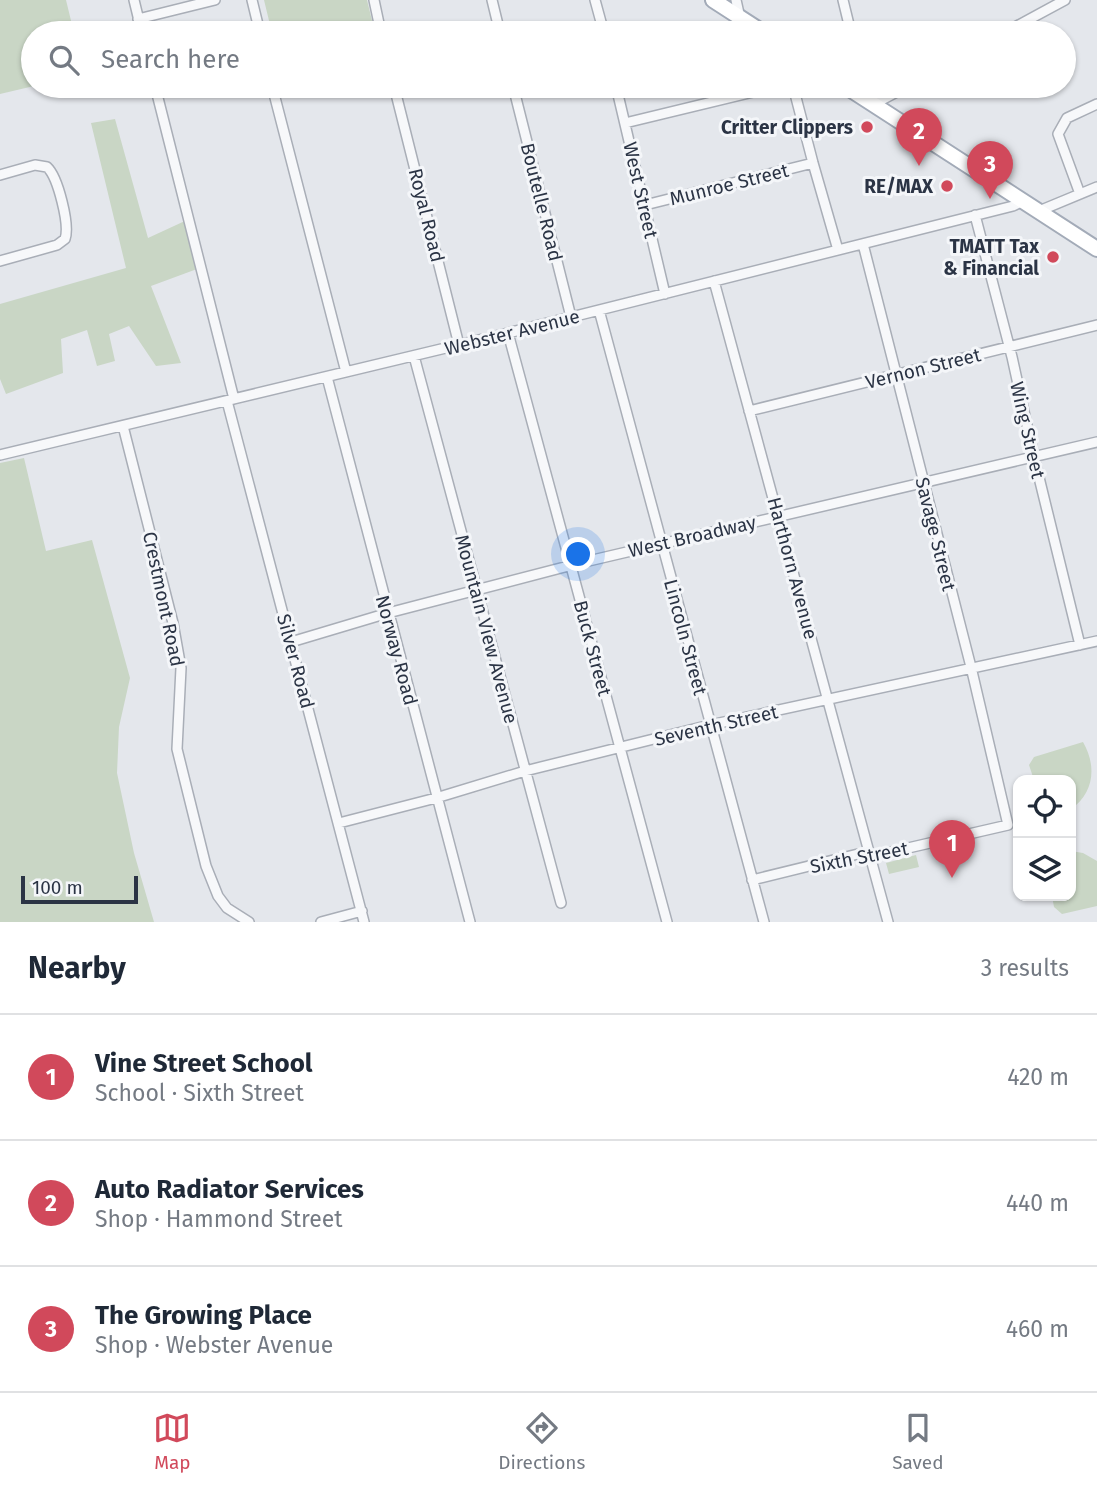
<!DOCTYPE html>
<html lang="en">
<head>
<meta charset="utf-8">
<style>
	body { margin:0; font-family:"Fira Sans",sans-serif; background:#f6f6f7; color:#1f2937 }
	.controls { position:absolute; right:21px; bottom:21px; display:grid; overflow:hidden; border-radius:14px; box-shadow:0 2px 5px #0004 }
	.controls button { width:63px; height:63px; display:grid; place-items:center; padding:0; border:0; border-bottom:2px solid #e0e1e3; background:#fff; color:#1f2937; font:35px sans-serif }
	.scale { position:absolute; left:21px; bottom:18px; width:117px; box-sizing:border-box; padding-left:7px; border:4px solid #2b3445; border-top:0; font-size:19px; line-height:24px; white-space:nowrap; color:#2b3445; -webkit-text-stroke:5px #f4f6f9; paint-order:stroke }
	.you { position:absolute; left:579px; top:555px; width:24px; height:24px; margin:-18px; border:5px solid #fff; border-radius:50%; background:#1a73e8; box-shadow:0 0 0 10px #1a73e833 }
	.badge { display:grid; place-items:center; width:46px; height:46px; border-radius:50%; background:#d1495b; color:#fff; font-size:23px; font-weight:700 }
	.pin { position:absolute; translate:-50% -58px; filter:drop-shadow(0 2px 4px #0008) }
	.pin::after { content:''; position:absolute; top:37px; width:24px; height:21px; background:inherit; clip-path:polygon(0 0,100% 0,50% 100%) }
	.list { margin:0; padding:0; list-style:none }
	h2 { display:flex; justify-content:space-between; align-items:center; height:91px; margin:0; padding:0 28px; font-size:30px }
	h2 small { font-size:23px; font-weight:400; color:#747a83 }
	.list li { display:grid; grid-template-columns:46px 1fr auto; gap:21px; align-items:center; box-sizing:border-box; height:126px; padding:0 28px; border-top:2px solid #e0e1e3 }
	.list b { display:block; font-size:26px; white-space:nowrap }
	.list p { margin:0; font-size:23px; white-space:nowrap; color:#747a83 }
	.list em { font-size:23px; font-style:normal; color:#747a83 }
	.icon { flex:none; width:38px; height:38px; fill:none; stroke:currentColor; stroke-width:2; stroke-linecap:round; stroke-linejoin:round }
	.map { position:relative; flex:none; width:1097px; height:922px; overflow:hidden }
	.search { position:absolute; background:#fff; box-shadow:0 2px 5px #0004; left:21px; right:21px; top:21px; height:77px; display:flex; align-items:center; gap:18px; box-sizing:border-box; padding:0 24px; border-radius:38px; color:#747a83; font-size:26px }
	.sheet { height:469px; background:#fff }
	nav { display:flex; justify-content:space-around; align-items:center; box-sizing:border-box; height:98px; border-top:2px solid #e0e1e3; background:#fff; font-size:19px; color:#747a83 }
	nav a { display:grid; justify-items:center; gap:4px }
	nav .on { color:#d1495b }
	.map>svg:first-child { display:block }
	.green { fill:#c9d6c5 }
	.lines { fill:none; stroke-linecap:round; stroke-linejoin:round }
	.minor-casing { stroke:#a9aeb7; stroke-width:12 }
	.primary-casing { stroke:#a3abb8; stroke-width:18 }
	.minor { stroke:#f7f8fa; stroke-width:9 }
	.primary { stroke:#fff; stroke-width:14 }
	.poi-dot { fill:#d1495b; stroke:#f4f6f9; stroke-width:2.5 }
	.labels { text-anchor:middle; stroke-width:6; stroke-linejoin:round; paint-order:stroke }
	.poi-label { font-size:19px; font-weight:bold; fill:#2b3445; stroke:#f4f6f9; text-anchor:end }
	.street-label { font-size:19px; fill:#2b3445; stroke:#f4f6f9 }
</style>
</head>
<body>
<div class="map">
<svg width="1097" height="922" viewBox="0 0 1097 922">
	<rect width="100%" height="100%" fill="#e4e7ec"/>
	<path class="green" d="M0,0H66L74,33H33L34,86L0,94Z
		M264,0H367L375,33H272Z
		M115,119L148,238L187,220L197,269L151,286L181,363L156,366L129,326L109,334L115,361L97,366L87,330L61,339L63,373L6,394L0,379V304L126,268L91,123Z
		M24,458L46,551L92,540L130,678L119,727L117,773L134,853L154,922H0V463Z
		M1083,742C1097,766 1094,793 1071,809V780H1034L1029,765L1034,757Z
		M1071,851L1083,853L1097,861V906L1062,914L1054,907L1052,896H1071Z
		M916,855L919,867L889,874L886,863Z"/>
	<g class="lines">
		<g class="minor-casing">
			<path id="minor" d="M134,0L142,33
				M252,0L260,33
				M374,0L381,33
				M492,0L500,33
				M595,0L604,33
				M736,0L740,18
				M843,0L851,33
				M138,19L215,0
				M1004,33L1065,0
				M155,86L234,399
				M272,86L346,372
				M394,86L459,345
				M513,86L571,317
				M616,86L665,294
				M793,86L813,163L838,250
				M867,86L874,104L908,86
				M625,123L778,86
				M0,175L35,165L47,167C58,177 70,225 65,239L57,245L0,261
				M1080,194L1058,134L1067,118L1097,104
				M645,205L813,163
				M1039,211L1097,187
				M975,215L1012,357L1034,457L1080,645
				M714,281L888,922
				M599,310L764,922
				M508,333L667,922
				M414,356L561,903
				M327,377L470,922
				M227,401L364,922
				M749,411L1097,325
				M123,426L173,623L181,668L177,749L206,866L218,896L227,908L249,922
				M0,455L508,333L1013,206L1023,201
				M291,642L388,613L580,563L1097,442
				M339,823L436,798L525,771L710,725L1097,641
				M752,880L858,854H882L1008,825L971,667L863,244
				M321,922L362,911"/>
		</g>
		<g class="primary-casing">
			<path id="primary" d="M713,0L764,33
				M845,86L1097,249"/>
		</g>
		<use href="#minor" class="minor"/>
		<use href="#primary" class="primary"/>
	</g>
	<g class="poi-dot">
		<circle cx="867" cy="127" r="7"/>
		<circle cx="947" cy="186" r="7"/>
		<circle cx="1053" cy="257" r="7"/>
	</g>
	<g class="labels">
		<g class="poi-label">
			<text x="853" y="134">Critter Clippers</text>
			<text x="933" y="193">RE/MAX</text>
			<text x="1039" y="253">TMATT Tax<tspan x="1039" dy="22">&amp; Financial</tspan></text>
		</g>
		<g class="street-label">
			<text transform="translate(729 184) rotate(-14)" y="7">Munroe Street</text>
			<text transform="translate(641 190) rotate(77)" y="7">West Street</text>
			<text transform="translate(542 202) rotate(76)" y="7">Boutelle Road</text>
			<text transform="translate(427 215) rotate(76)" y="7">Royal Road</text>
			<text transform="translate(512 332) rotate(-14)" y="7">Webster Avenue</text>
			<text transform="translate(923 368) rotate(-14)" y="7">Vernon Street</text>
			<text transform="translate(1028 430) rotate(77)" y="7">Wing Street</text>
			<text transform="translate(936 534) rotate(76)" y="7">Savage Street</text>
			<text transform="translate(692 536) rotate(-13)" y="7">West Broadway</text>
			<text transform="translate(793 568) rotate(75)" y="7">Harthorn Avenue</text>
			<text transform="translate(164 599) rotate(78)" y="7">Crestmont Road</text>
			<text transform="translate(487 629) rotate(75)" y="7">Mountain View Avenue</text>
			<text transform="translate(686 637) rotate(75)" y="7">Lincoln Street</text>
			<text transform="translate(593 648) rotate(75)" y="7">Buck Street</text>
			<text transform="translate(397 650) rotate(75)" y="7">Norway Road</text>
			<text transform="translate(296 661) rotate(75)" y="7">Silver Road</text>
			<text transform="translate(716 725) rotate(-13)" y="7">Seventh Street</text>
			<text transform="translate(859 857) rotate(-11)" y="7">Sixth Street</text>
		</g>
	</g>
</svg>
<div class="controls">
<button><svg class="icon" aria-label="locate" viewBox="0 0 24 24"><circle cx="12" cy="12" r="6"/><path d="M12 2v4M12 18v4M2 12h4M18 12h4"/></svg></button>
<button><svg class="icon" aria-label="layers" viewBox="0 0 24 24"><path d="M12 4l9 5-9 5-9-5zM3 14l9 5 9-5"/></svg></button>
</div>
<div class="scale">100 m</div>
<div class="you"></div>
<div class="pin badge" style="left:952px;top:878px">1</div>
<div class="pin badge" style="left:919px;top:166px">2</div>
<div class="pin badge" style="left:990px;top:199px">3</div>
<div class="search"><svg class="icon" aria-label="search" viewBox="0 0 24 24"><circle cx="10" cy="10" r="6"/><path d="M15 15l6 6"/></svg>Search here</div>
</div>
<section class="sheet">
<h2>Nearby<small>3 results</small></h2>
<ul class="list">
<li><span class="badge">1</span><div><b>Vine Street School</b><p>School · Sixth Street</p></div><em>420 m</em></li>
<li><span class="badge">2</span><div><b>Auto Radiator Services</b><p>Shop · Hammond Street</p></div><em>440 m</em></li>
<li><span class="badge">3</span><div><b>The Growing Place</b><p>Shop · Webster Avenue</p></div><em>460 m</em></li>
</ul>
</section>
<nav>
<a class="on"><svg class="icon" aria-label="map" viewBox="0 0 24 24"><path d="M3 6l6-2 6 2 6-2v14l-6 2-6-2-6 2zM9 4v14M15 6v14"/></svg>Map</a>
<a><svg class="icon" aria-label="directions" viewBox="0 0 24 24"><path d="M12 3l9 9-9 9-9-9zM9 14v-3h6M13 9l2 2-2 2"/></svg>Directions</a>
<a><svg class="icon" aria-label="saved" viewBox="0 0 24 24"><path d="M7 4h10v16l-5-4-5 4z"/></svg>Saved</a>
</nav>
</body>
</html>
